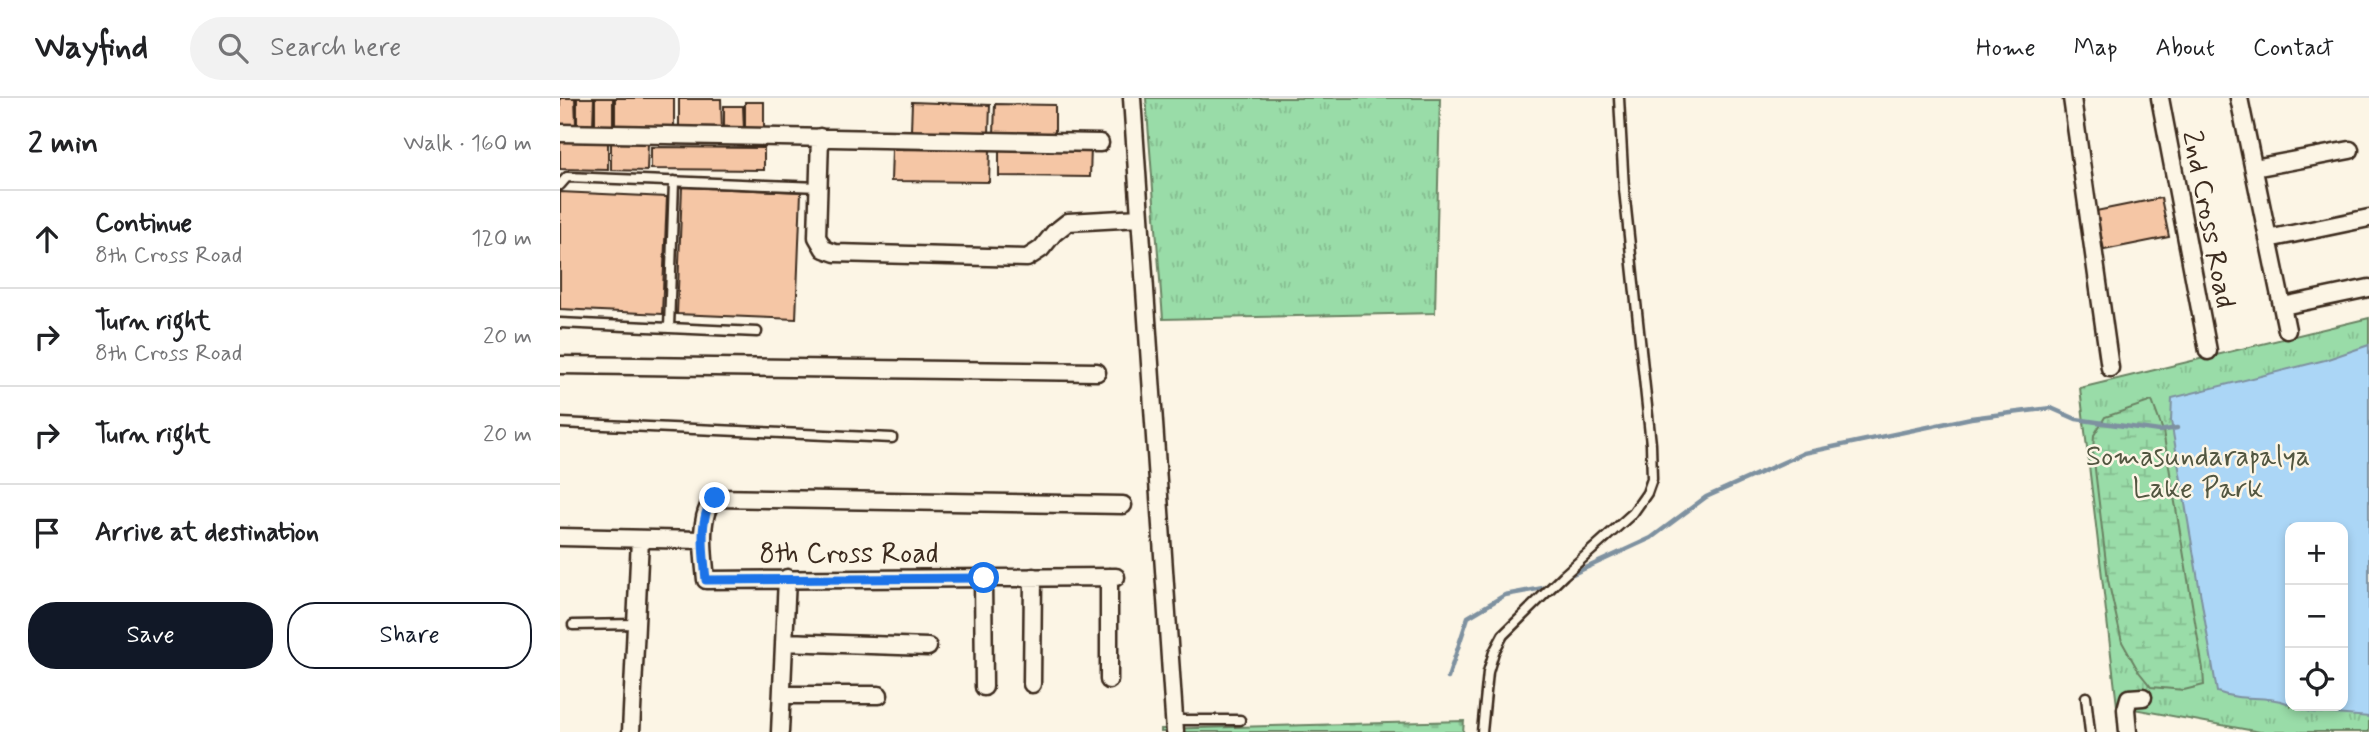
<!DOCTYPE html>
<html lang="en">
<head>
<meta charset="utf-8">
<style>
	body { margin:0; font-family:Mynerve,sans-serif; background:#f2f2f2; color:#202124 }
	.controls { position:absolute; right:21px; bottom:21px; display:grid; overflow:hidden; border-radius:14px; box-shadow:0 4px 10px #0003 }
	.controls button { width:63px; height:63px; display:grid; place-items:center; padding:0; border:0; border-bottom:2px solid #e0e0e0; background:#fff; color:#202124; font:35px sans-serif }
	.stop { position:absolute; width:21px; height:21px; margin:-16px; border:5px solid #1a73e8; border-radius:50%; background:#fff }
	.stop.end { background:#1a73e8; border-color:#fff; box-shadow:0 2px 7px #0008 }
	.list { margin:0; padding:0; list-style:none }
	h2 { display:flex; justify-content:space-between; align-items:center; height:91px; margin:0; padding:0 28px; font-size:30px }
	h2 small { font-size:23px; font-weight:400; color:#757577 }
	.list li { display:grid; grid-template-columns:46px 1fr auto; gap:21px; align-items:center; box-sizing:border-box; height:98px; padding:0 28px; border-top:2px solid #e0e0e0 }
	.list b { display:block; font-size:26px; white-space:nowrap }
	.list p { margin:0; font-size:23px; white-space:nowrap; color:#757577 }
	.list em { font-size:23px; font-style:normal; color:#757577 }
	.actions { display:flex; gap:14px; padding:21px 28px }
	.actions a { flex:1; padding:16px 0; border:2px solid #111827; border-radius:28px; text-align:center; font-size:24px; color:#111827 }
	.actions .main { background:#111827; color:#fff }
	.icon { flex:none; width:38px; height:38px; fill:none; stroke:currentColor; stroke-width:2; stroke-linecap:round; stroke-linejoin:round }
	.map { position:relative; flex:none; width:1809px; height:634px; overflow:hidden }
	header { display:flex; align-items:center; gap:42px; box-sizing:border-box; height:98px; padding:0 35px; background:#fff; border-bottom:2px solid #e0e0e0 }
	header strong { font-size:33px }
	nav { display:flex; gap:38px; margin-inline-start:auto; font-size:24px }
	.search { width:490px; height:63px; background:#f2f2f2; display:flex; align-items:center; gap:18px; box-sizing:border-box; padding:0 24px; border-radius:38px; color:#757577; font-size:26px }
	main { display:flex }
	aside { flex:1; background:#fff }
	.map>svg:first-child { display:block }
	.grass { fill:url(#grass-tufts); stroke:#6a8363; stroke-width:2; fill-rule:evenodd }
	.wetland { fill:url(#wetland-marsh); stroke:#6a8363; stroke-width:2 }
	.cemetery { fill:url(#cemetery-stones); stroke:#6a8363; stroke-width:2 }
	.water { fill:#abd6f6; stroke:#7e91a0; stroke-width:2 }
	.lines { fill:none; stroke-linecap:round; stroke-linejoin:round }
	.stream { stroke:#7e91a0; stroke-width:4.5 }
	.building { fill:#f5c6a5; stroke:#3b2a1e; stroke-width:2 }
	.lane-casing { stroke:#3b2a1e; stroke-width:13 }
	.street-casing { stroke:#3b2a1e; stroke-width:21 }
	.lane { stroke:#fcf5e5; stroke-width:8 }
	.street { stroke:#fcf5e5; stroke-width:16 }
	.route { stroke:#1a73e8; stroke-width:9 }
	.labels { text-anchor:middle; stroke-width:5; stroke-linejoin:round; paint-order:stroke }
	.street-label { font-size:28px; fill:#3b2a1e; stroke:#fcf5e5 }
	.park-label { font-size:28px; fill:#525640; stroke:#fcf5e5 }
</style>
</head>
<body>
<header>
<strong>Wayfind</strong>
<div class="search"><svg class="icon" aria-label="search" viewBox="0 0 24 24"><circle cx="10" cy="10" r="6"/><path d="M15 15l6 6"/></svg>Search here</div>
<nav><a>Home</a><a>Map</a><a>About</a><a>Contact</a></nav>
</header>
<main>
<aside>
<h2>2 min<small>Walk · 160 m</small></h2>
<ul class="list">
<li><svg class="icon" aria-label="ahead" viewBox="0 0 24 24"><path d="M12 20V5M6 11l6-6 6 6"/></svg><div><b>Continue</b><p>8th Cross Road</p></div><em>120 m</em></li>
<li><svg class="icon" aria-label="right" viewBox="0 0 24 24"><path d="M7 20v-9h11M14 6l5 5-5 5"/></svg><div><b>Turn right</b><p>8th Cross Road</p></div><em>20 m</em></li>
<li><svg class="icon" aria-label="right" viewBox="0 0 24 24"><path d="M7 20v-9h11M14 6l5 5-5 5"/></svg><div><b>Turn right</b></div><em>20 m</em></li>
<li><svg class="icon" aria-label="arrive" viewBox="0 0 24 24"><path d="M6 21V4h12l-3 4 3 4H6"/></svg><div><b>Arrive at destination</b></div></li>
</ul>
<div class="actions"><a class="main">Save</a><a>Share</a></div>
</aside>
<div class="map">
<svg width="1809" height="634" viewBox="0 0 1809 634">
	<defs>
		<pattern id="grass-tufts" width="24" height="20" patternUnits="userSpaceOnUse" patternTransform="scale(1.75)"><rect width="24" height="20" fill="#99dca8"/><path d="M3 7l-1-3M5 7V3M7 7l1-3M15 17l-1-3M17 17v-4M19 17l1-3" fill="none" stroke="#85bd90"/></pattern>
		<pattern id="wetland-marsh" width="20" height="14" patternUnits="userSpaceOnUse" patternTransform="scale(1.75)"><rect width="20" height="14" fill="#99dca8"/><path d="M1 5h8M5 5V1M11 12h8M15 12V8" fill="none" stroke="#85bd90"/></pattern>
		<pattern id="cemetery-stones" width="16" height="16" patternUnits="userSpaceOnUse" patternTransform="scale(1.75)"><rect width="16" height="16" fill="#99dca8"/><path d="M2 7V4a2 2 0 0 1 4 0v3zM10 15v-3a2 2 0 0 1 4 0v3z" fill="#85bd90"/></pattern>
	</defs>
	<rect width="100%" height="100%" fill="#fcf5e5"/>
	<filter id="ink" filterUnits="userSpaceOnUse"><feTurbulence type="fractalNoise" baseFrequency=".0143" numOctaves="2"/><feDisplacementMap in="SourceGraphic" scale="14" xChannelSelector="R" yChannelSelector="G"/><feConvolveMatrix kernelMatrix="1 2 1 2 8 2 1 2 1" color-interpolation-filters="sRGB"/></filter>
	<g filter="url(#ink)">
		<path class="grass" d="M586,0H880L875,215L603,221Z
			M1809,220V634H1700L1557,608L1520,290ZM1730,429H1783V608H1730Z"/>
		<path class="wetland" d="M1592,303L1603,333L1643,571L1644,587L1624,592L1591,589L1579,574L1562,544L1548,482L1533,354L1534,337L1545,319Z"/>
		<path class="cemetery" d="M904,623L903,634H601V631Z"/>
		<path class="water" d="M1809,247V619L1751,614L1734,608H1783V429H1730V606C1703,596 1684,604 1657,594L1611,323L1612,300L1765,262Z"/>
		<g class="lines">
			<path class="stream" d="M1004,480L1091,440L1146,399L1244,355L1411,320L1491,310L1516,321L1599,333L1617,330
				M888,580L908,519L945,497L983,490L993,486"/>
		</g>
		<path class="building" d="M0,0H15L16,26H0Z
			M17,0H34L33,28H17Z
			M35,0H53V28H35Z
			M55,0H114V32H55Z
			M119,1H161L162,33H119Z
			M185,4H204V31H185Z
			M352,4L430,7L429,35L351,33Z
			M435,6L495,7V38L434,36Z
			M164,8H183L184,32H164Z
			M0,43L48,44V72L0,71Z
			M51,45H88L87,73L51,72Z
			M91,49L204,50V72L91,71Z
			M439,49H531L530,79L439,78Z
			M332,51L430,52L429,84L331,83Z
			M122,89L241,94L236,221L117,216Z
			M0,94L107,99L102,216L0,211Z
			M1601,100L1609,139L1544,152L1536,113Z"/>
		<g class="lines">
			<g class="lane-casing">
				<path id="lane" d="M0,87L7,79L259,89
					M0,225L197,234
					M109,230L114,83
					M0,325L332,340
					M13,527L76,526
					M1526,599L1530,634
					M614,622H680
					M922,634L928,574L934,554L943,537L1004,477L1073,415L1087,395L1092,381L1091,346L1064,91L1059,0"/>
			</g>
			<g class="street-casing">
				<path id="street" d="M572,0L615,634
					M1512,0L1550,270
					M1600,0L1648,253
					M1679,0L1727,232
					M0,35L540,45
					M260,39L257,139L264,151L275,155L467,160L481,151L494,135L508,124L580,120
					M1694,70L1790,52
					M1708,141L1809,120
					M1723,208L1809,190
					M0,267L537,274
					M0,439L142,442
					M549,479V582
					M556,479L146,482C144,460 137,416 155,400L563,407
					M423,480L424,589
					M224,544L368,549
					M472,586L473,479
					M222,597H319
					M71,634L80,441
					M220,634L227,480
					M1568,634L1566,611L1569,600L1583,599"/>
			</g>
			<use href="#lane" class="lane"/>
			<use href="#street" class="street"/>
		</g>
	</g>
	<g class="lines" filter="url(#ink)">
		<path class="route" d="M155,400C137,416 144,459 146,482L424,480"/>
	</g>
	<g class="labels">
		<g class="street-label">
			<text transform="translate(1650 121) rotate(79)" y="10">2nd Cross Road</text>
			<text x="289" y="464">8th Cross Road</text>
		</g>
		<g class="park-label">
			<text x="1638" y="367">Somasundarapalya<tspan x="1638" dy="32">Lake Park</tspan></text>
		</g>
	</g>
</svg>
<div class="controls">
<button>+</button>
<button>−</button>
<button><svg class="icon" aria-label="locate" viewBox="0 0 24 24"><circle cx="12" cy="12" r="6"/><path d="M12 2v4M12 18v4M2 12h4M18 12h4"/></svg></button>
</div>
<div class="stop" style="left:424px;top:480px"></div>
<div class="stop end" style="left:155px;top:400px"></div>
</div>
</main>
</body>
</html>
